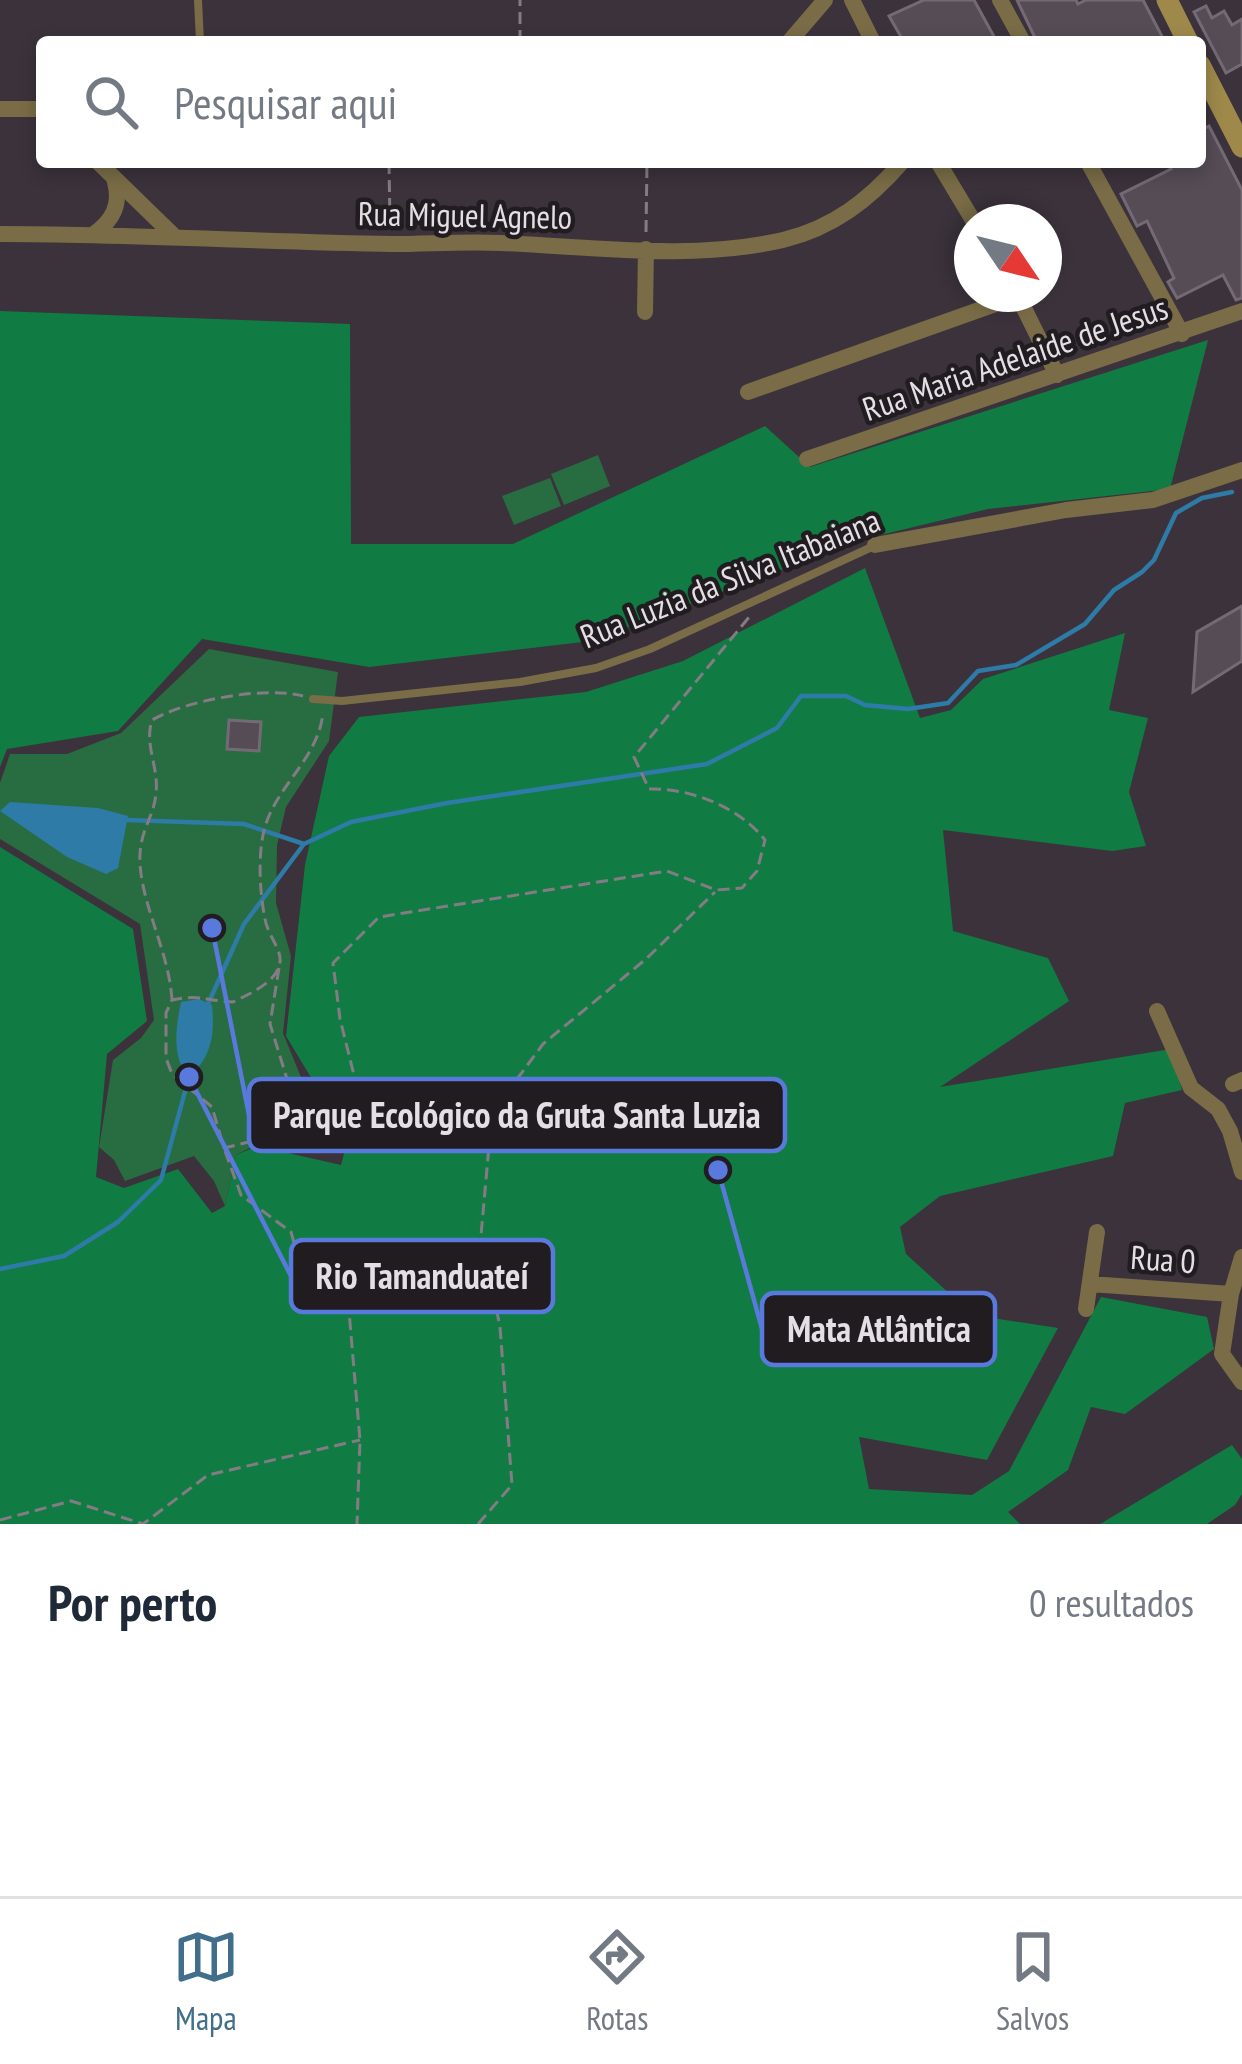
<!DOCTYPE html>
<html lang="pt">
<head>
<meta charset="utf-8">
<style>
	body { margin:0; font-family:"PT Sans Narrow",sans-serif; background:#f2f2f3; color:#1f2937 }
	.compass { position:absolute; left:954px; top:204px; width:108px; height:108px; border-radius:50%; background:#fff; box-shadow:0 6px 18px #0003; rotate:125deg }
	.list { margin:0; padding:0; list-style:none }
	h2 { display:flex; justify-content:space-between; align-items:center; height:156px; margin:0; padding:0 48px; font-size:51px }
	h2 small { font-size:39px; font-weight:400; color:#747a83 }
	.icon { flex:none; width:66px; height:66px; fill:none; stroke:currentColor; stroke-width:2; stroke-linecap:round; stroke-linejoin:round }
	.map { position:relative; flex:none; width:1242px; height:1524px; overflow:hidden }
	.search { position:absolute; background:#fff; box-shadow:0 6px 18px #0003; left:36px; right:36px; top:36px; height:132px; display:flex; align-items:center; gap:30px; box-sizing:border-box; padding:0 42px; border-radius:12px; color:#747a83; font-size:45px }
	.sheet { height:372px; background:#fff }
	nav { display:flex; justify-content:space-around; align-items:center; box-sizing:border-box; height:168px; border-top:3px solid #e0e1e3; background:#fff; font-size:33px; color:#747a83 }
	nav a { display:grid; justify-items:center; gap:6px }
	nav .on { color:#416e8b }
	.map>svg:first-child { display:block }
	.green { fill:#286c42 }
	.forest { fill:#117b44 }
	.water { fill:#2d7ba6 }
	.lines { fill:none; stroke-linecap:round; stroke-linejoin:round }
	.stream { stroke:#2d7ba6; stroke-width:4.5 }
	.building { fill:#554c56; stroke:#746a75; stroke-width:3 }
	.path { stroke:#847c84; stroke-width:3; stroke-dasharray:12 6; stroke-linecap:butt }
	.lane { stroke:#796c46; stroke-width:8 }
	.street { stroke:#796c46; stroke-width:16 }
	.secondary { stroke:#9e894b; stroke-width:21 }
	.labels { text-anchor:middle; stroke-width:9; stroke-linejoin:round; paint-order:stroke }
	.street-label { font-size:33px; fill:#e5dfe5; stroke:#201c20 }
	.leader { fill:none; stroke:#597adc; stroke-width:4.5 }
	.callout-dot { fill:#597adc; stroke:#201c20; stroke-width:4.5 }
	.callout { fill:#201c20; stroke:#597adc; stroke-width:4.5 }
	.callout-label { font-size:36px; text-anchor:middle; font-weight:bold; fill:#e5dfe5 }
</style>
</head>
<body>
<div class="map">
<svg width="1242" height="1524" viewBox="0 0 1242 1524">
	<rect width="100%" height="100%" fill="#3b323b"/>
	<path class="green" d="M598,455L610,486L564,505L551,474Z
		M550,478L561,506L514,525L502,496Z
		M209,649L338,672L329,741L286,807L277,845L276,903L291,956L283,1033L301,1077L350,1109L335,1133L322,1125L303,1131L285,1130L236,1155L225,1206L214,1181L194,1156L125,1181L114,1160L99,1147L113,1060L141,1038L154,1020L140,924L0,839V783L10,754H67L121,733Z"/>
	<path class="forest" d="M0,311L350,324L351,544H513L765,426L810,467L1208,340L1170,489L988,509L864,539L591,641L369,667L202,639L118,731L7,749L0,767Z
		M865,568L920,718L951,710L983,679L1125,633L1109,710L1148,718L1129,792L1146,846L1112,851L943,830L953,931L1048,958L1069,1001L940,1087L1171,1049L1182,1090L1125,1103L1113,1156L940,1196L900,1227L906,1254L973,1315L1058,1328L987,1460L859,1437L869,1489L972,1495L1009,1471L1101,1297L1207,1317L1214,1349L1125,1414L1091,1407L1068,1470L1008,1512L1020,1524H0V847L133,929L147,1021L107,1054L96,1177L124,1188L178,1169L212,1213L225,1206L236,1155L257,1146L341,1165L356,1109L310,1076L286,1036L305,865L329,756L359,717L586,692L683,661Z
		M1232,1445L1242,1459V1494L1235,1505L1207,1524H1100Z"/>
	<path class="water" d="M10,802L98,808L128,816L118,868L106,874L67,857L0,811Z
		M199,999L212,1005C215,1033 212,1057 189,1077C171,1058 176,1026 181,1002Z"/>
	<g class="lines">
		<path class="stream" d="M127,820L244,824L304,844
			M208,1004L244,924L304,844L351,822L447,803L707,764L777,728L801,696H846L865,705L908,709L948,703L978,671L1016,665L1085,624L1114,590L1142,572L1154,560L1176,513L1202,498L1232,492
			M0,1269L64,1256L118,1222L161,1180L190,1073"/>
	</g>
	<path class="building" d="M924,0H974L997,42H904L889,16Z
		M1017,0H1076L1078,4L1086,0H1143L1165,42H1037Z
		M1206,6L1212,18L1224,11L1232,25L1242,19V64L1226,73L1194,12Z
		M1209,126L1242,190V298L1236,300L1223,275L1177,298L1168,282L1174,278L1147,221L1137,226L1121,194L1171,169L1167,162H1200V131Z
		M1242,606V661L1193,692L1197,632Z
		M229,720L261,722L259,751L227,749Z"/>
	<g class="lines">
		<path class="path" d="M520,42V0
			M389,162L390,226
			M646,232L647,162
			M279,968L270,1024L287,1079L298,1092L316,1098L336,1122L305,1138L274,1136L224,1148L212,1107L172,1074L166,1058V1013L172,1000C200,994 207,1001 233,1002C251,993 287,978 279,953C275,941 267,931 265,919C260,894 258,860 263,835C272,788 319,760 323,712
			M172,1000C169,952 143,909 140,864C138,831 154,819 156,793C159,767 144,745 152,720C187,700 264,686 303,696
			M337,1120L357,1087L340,1019L333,963L379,917L667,871L716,890L742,888L757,871L765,840C739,807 691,788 649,789L634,757L750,616
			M225,1151L241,1195L291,1232L297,1253L349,1311L360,1440L357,1524
			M0,1520L71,1501L143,1524L208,1475L360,1440
			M478,1524L512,1485L500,1327L481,1235L492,1113L543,1044L646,959L715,892"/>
		<path class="lane" d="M198,0L200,42
			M313,699L342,701L520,682L596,668L650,649L874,546"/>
		<path class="street" d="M852,0L873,42
			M1000,0L1023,42
			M789,42L825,0
			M0,109H42
			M98,162L173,235
			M938,162L974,222
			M1088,162L1182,334
			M0,234C131,234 261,242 392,244C428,244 465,241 501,243C594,247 691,261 783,240C833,228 869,200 902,162
			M94,234C113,220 121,205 115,182
			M1017,294L1057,375
			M645,312L646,249
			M748,392L1018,296
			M807,459L1242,311
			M875,545L1066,510L1153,500L1242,470
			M1157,1011L1191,1088L1218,1109L1230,1131L1242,1172
			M1233,1084L1242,1080
			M1242,1257L1231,1294L1222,1354L1242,1382
			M1090,1284L1231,1294
			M1086,1309L1097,1232"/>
		<path class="secondary" d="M1167,0L1188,42
			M1200,65L1242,147"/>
	</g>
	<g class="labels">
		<g class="street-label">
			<text transform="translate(465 215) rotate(1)" y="12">Rua Miguel Agnelo</text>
			<text transform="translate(1015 358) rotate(-19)" y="12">Rua Maria Adelaide de Jesus</text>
			<text transform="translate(730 578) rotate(-22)" y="12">Rua Luzia da Silva Itabaiana</text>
			<text transform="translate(1163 1259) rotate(4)" y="12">Rua 0</text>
		</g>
	</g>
	<path class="leader" d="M212 928L249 1115M189 1077L291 1276M718 1170L762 1329"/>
	<g class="callout-dot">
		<circle cx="212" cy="928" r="12"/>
		<circle cx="189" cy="1077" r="12"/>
		<circle cx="718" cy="1170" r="12"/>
	</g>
	<g class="callout">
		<rect x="249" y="1079" width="536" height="72" rx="12"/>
		<rect x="291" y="1240" width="262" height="72" rx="12"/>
		<rect x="762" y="1293" width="233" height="72" rx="12"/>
	</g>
	<g class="callout-label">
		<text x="517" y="1128">Parque Ecológico da Gruta Santa Luzia</text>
		<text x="422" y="1289">Rio Tamanduateí</text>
		<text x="879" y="1342">Mata Atlântica</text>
	</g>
</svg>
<svg class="compass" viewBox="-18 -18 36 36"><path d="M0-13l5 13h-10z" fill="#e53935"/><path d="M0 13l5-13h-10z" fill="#747a83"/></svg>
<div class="search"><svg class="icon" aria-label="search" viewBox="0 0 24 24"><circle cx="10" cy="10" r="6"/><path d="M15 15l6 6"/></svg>Pesquisar aqui</div>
</div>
<section class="sheet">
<h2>Por perto<small>0 resultados</small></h2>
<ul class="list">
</ul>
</section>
<nav>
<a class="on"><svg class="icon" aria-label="map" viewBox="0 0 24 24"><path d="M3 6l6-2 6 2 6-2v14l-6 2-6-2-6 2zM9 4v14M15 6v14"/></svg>Mapa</a>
<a><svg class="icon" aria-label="directions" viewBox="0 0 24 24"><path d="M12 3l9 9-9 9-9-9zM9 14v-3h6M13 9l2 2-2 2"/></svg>Rotas</a>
<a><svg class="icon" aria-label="saved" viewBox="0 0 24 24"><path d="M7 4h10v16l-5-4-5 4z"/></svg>Salvos</a>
</nav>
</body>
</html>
